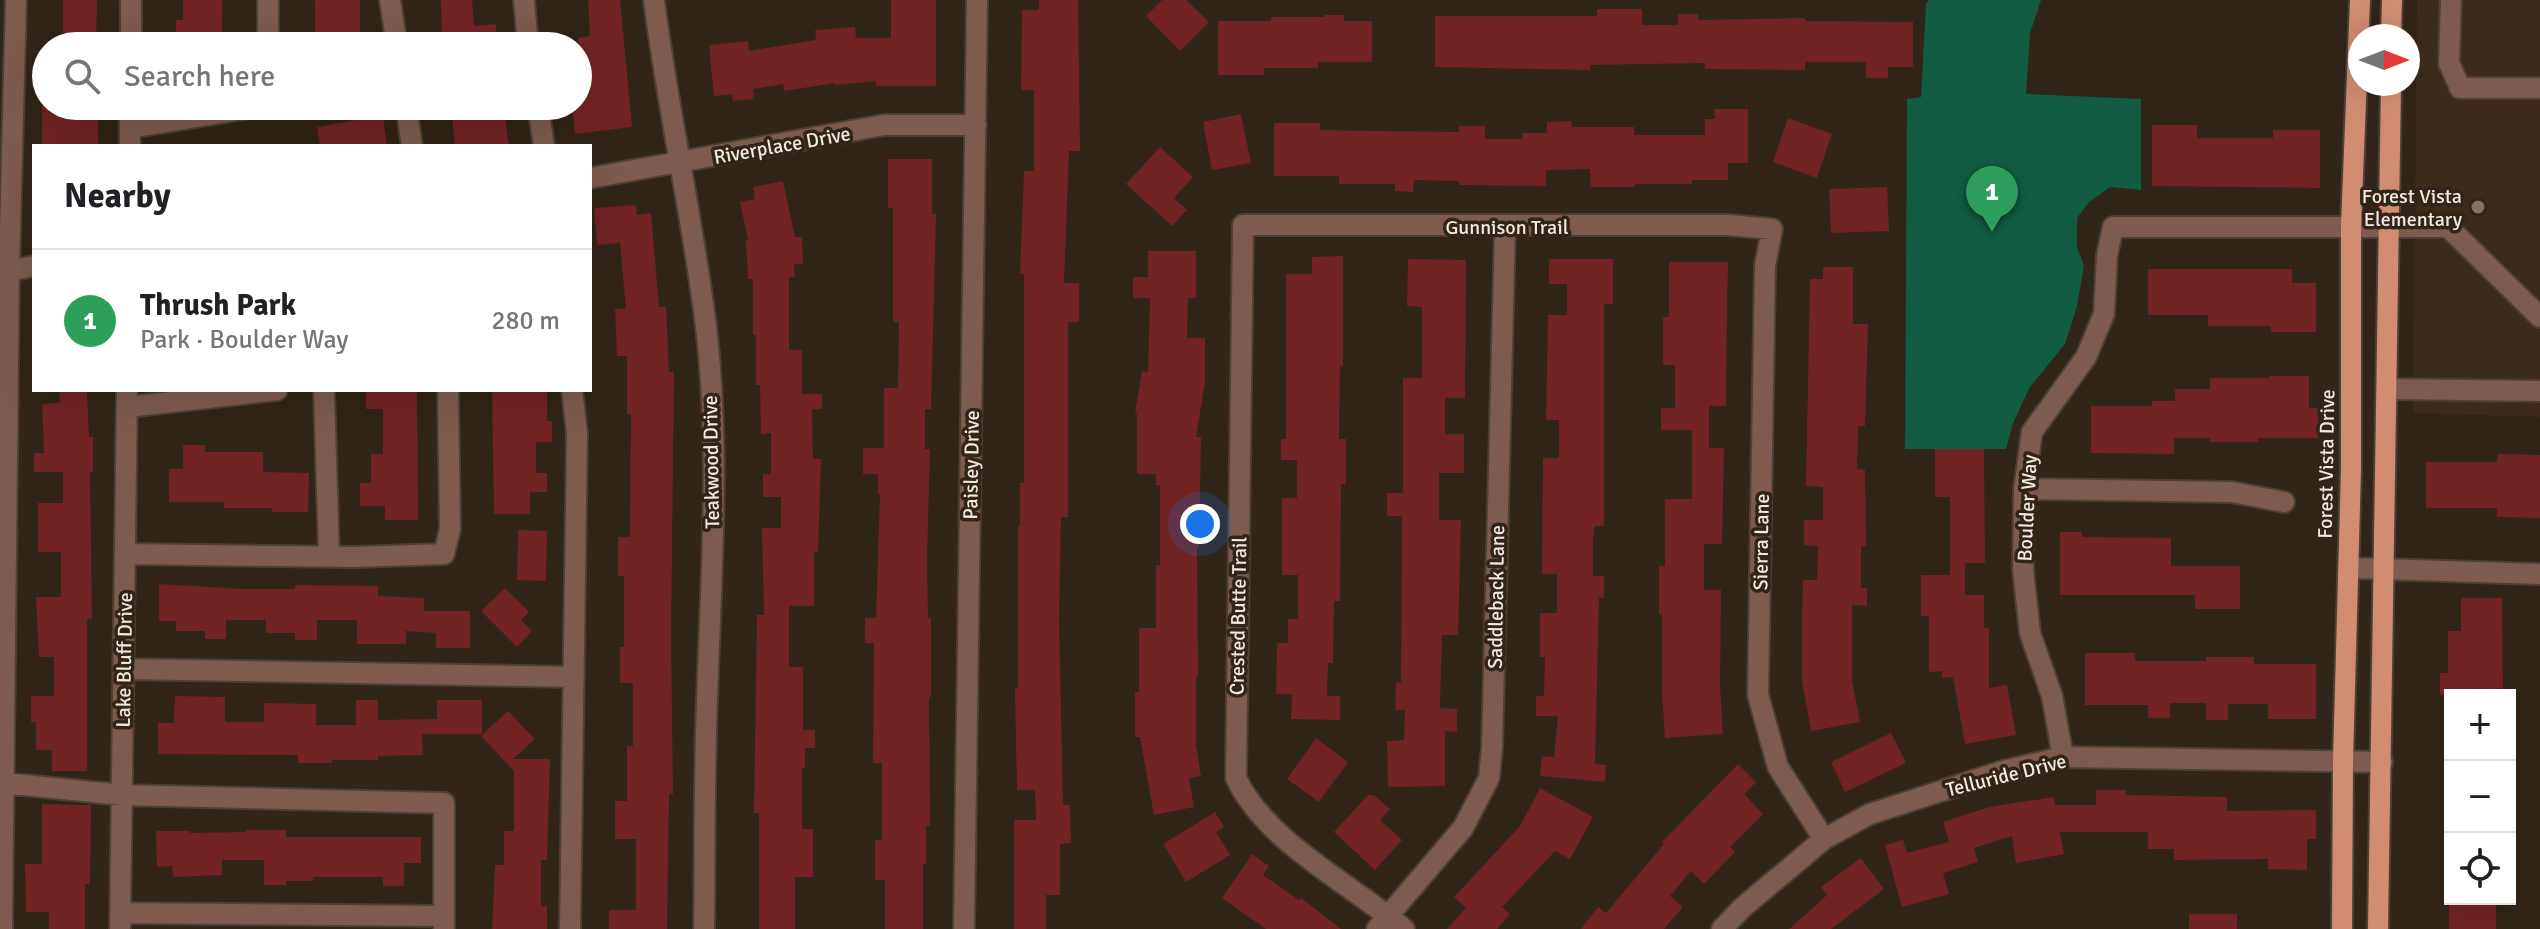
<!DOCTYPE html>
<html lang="en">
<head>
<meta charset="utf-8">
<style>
	body { margin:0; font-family:Signika,sans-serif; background:#f2f2f2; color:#202124 }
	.controls { position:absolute; right:24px; bottom:24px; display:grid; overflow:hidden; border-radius:0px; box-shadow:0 8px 32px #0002 }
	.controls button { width:72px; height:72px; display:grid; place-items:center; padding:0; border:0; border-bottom:2px solid #e0e0e0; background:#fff; color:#202124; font:40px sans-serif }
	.compass { position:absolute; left:2348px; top:24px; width:72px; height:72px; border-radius:50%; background:#fff; box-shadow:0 8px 32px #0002; rotate:90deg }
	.you { position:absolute; left:1200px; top:524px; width:28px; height:28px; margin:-20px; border:6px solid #fff; border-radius:50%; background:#1a73e8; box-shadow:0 0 0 12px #1a73e833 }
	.badge { display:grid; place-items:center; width:52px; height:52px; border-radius:50%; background:#0b8043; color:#fff; font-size:26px; font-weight:700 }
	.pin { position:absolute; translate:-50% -66px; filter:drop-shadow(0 2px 4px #0008) }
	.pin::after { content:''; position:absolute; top:42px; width:28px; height:24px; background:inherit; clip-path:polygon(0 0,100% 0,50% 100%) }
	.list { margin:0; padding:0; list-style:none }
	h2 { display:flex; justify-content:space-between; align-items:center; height:104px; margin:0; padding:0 32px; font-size:34px }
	h2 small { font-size:26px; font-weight:400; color:#757577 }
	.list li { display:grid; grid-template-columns:52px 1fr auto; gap:24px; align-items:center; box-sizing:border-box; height:144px; padding:0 32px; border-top:2px solid #e0e0e0 }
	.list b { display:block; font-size:30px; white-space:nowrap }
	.list p { margin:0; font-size:26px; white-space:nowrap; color:#757577 }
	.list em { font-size:26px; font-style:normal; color:#757577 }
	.icon { flex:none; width:44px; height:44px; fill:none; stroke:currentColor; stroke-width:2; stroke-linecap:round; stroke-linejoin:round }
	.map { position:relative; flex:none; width:2540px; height:929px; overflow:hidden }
	.search { position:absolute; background:#fff; box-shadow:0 8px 32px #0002; left:32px; top:32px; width:560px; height:88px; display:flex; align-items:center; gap:20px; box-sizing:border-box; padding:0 28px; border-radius:44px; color:#757577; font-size:30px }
	.panel { position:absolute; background:#fff; box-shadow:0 8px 32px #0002; left:32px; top:144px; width:560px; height:248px; border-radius:0px }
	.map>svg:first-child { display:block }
	.built { fill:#3d2b1a }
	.green { fill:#125c43 }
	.building { fill:#712322 }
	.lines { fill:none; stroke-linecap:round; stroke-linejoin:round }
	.minor-casing { stroke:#4c4034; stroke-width:24 }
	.major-casing { stroke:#4c4034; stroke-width:24 }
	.minor { stroke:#7d5b4e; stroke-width:20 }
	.major { stroke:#d28c72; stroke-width:20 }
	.education-dot { fill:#8d6e63; stroke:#312418; stroke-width:3 }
	.labels { text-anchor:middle; stroke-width:7; stroke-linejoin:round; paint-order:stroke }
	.street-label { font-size:20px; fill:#f2e9e1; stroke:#312418 }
	.poi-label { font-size:20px; fill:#f2e9e1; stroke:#312418; text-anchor:end }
</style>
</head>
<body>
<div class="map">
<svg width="2540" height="929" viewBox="0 0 2540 929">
	<rect width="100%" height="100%" fill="#312418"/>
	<path class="built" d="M2417,0H2540V417L2413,413Z"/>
	<path class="green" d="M1929,0H2041L2030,33L2026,94L2141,99V190L2110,187L2089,202L2077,218V247L2084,266L2077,306L2065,344L2030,387L2013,423L2006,449H1905L1907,99L1921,97L1926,4Z"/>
	<path class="building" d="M63,0H97L96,46H63Z
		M183,0H222V46H176V20H183Z
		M315,0H360V46H315Z
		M441,0H472L474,26L496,24L497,46H442Z
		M588,0H620L632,127L575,134L572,106H578V96L590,94L587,59L578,60V38L590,36Z
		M891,0H936V86H876V81L835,85V83L784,91L783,84L753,89L754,99L733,101L732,94L714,96L709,45L748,41L749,51L816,40L815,30L855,27L856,38H891Z
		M1039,0H1078L1080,151H1069L1064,283H1079V322H1068V517H1061L1059,619L1063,805H1070L1071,843L1060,844V895H1046V929H1014V820H1036L1035,790H1017L1015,688H1018V526H1020V483H1024V274H1020L1024,171H1034V90H1021L1022,10H1039Z
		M1162,0H1186L1209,22L1180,51L1146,16Z
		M1597,9H1642V25H1678V14H1698V20L1805,18V21L1913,22V67H1888V78H1866V62H1805V70L1705,69V63L1590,65V70L1435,67V16H1597Z
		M1325,15H1344V21H1372V62H1318V68H1264V75H1218V21H1271V17H1325Z
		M42,106H94V118H98V146H42Z
		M451,106H498L499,118L505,117L509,146H455Z
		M1714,109H1748V163H1728V180H1692V184H1635V187H1591L1590,169L1546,170V186L1459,185V181L1414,180L1413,192L1395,191V184H1339V176H1274V123H1320V130L1378,131L1459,132V126H1485V139H1522V133H1547V122L1571,121L1572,127H1634V135H1705V119H1715Z
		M1241,114L1251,163L1212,170L1203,122Z
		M383,115L387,146H320L317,127Z
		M1788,118L1832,134L1817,178L1773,162Z
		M2152,125H2197V138H2273V130H2320V188L2152,186Z
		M1160,147L1193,177L1174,198L1187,210L1172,226L1126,184Z
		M888,159H932V214H936L931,409H925V449H930L927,561L928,618H931V697H929L930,826H926V864H923V929H885V880H875V840H882V763H873L874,643H865V618H876L880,494H878V474H863V448H884V388H898L899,322H893V208H888Z
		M783,181L795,237H802L803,264H794L795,277H789V350H802V394H822V409H812L813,459H821L818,552H814V606H789V667H803V730H815V748H805V768H802V829H813V877H795V929H759V813H754L757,615H764L762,528H781V497H763V474H771V433L761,434L760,385H756V335H753V279H748L746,240H748L740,202L755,199L753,187Z
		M1887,187L1889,231L1831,233L1829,189Z
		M636,205L637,215L651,213L659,307H666L669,372H674L671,636L673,794H669L667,929H609V910H636V839H615V801H627V746H633V683H620V647H624V576H618V537H630L631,414H627V356H617L615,309L626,308L620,243L597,245L594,208Z
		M1148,251H1196V298H1188L1187,338H1205V382L1196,437H1201L1199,548H1197L1198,676H1196V745L1201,776L1189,778L1194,807L1154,815L1140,737H1135V692H1139V628H1156V565H1160V485H1156V474H1137V414H1135L1142,371L1148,372L1150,298H1133V277H1148Z
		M1343,256V366H1340L1339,439H1346V484H1341L1340,601H1334L1333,663H1328L1327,696H1340V720L1291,719L1292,694H1276L1277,643H1288V619H1298V575H1282V498H1297V460H1281V439H1286V274H1312V257Z
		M1408,259L1466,260L1465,398H1445V434H1464V473H1439V520H1461L1458,635H1442L1440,708L1457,709V732L1445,731V786L1388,787L1387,741L1404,740L1405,710H1395L1396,682L1401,683L1402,516H1387V493H1403V378H1422V307L1407,306Z
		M1549,259H1613V304H1604V526H1595L1593,540V576H1604V598H1599L1595,764L1606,765L1605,782L1540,776L1542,756L1554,757L1558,716H1536V696H1544L1545,657H1540V613H1557V574H1542L1543,458H1559V420H1546L1548,315H1567V284H1549Z
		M1669,262H1728L1727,308L1726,406H1709V448H1724L1722,544H1704V590H1721L1720,687L1723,734L1665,738L1662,691V614H1659V566H1665V499H1692V430H1661V408H1675V365H1663V317H1669Z
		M1823,267H1853V324H1868L1865,426H1858L1857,469L1865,470L1866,546H1861V588H1867V606L1852,605V680L1860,722L1811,731L1802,681V619L1803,580H1817L1818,546L1804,545V520H1823V487L1806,486L1810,279H1823Z
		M2148,269H2292V283H2316V332H2271V326H2208V315H2148Z
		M2269,376H2309V408H2318V438H2258V442H2210V438H2174V454L2091,453V406H2152V401H2175V389H2210V378H2269Z
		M59,390H87L89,437H93V472H90L92,619H87V771H52V750H36V722H31V696H54V657H39L36,597H61V552H38V503H63V472H34V453H44L42,404L60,403Z
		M366,390H417L418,520H385V506H360V483H371V454H383V409H366Z
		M492,390H547V421H552V442H536V473H547V492H530V514H494Z
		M183,445H205V452H263V472L309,473L308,512H272V508H224V502H169V469H183Z
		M1935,449H1984L1985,563H1965V595H1984V628H1989V688L2007,685L2016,735L1965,744L1953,677L1942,678V671L1929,672V616H1921V575H1950V497H1935Z
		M2498,454L2540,455V518L2497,517V508H2426V462H2497Z
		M518,530L547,531L546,581L517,580Z
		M2060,532H2082V537L2171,538V566H2240V609H2195V595H2060Z
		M159,584L243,589H295V585L378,586V596L424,598V611H470V648H436V633L406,631V644H357V620H317V640H295V633H266V620H226V639H205V631H176V621H159Z
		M505,588L529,612L521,620L532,631L517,647L481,611Z
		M2461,598H2502L2503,695H2440V673H2448V631H2461Z
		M2085,653H2135V661H2206V657H2254V664H2316V719H2268V704H2228V720H2206V703H2170V718H2148V705H2085Z
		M175,696L225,697V722H264V703L316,704V725H356V700H378V720L437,719V700H482V734H422L423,755L378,756V760H332V763H298V755L158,754V723H174Z
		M508,711L535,739L513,759H550L547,860H541V906H547V929H492L495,865H504V831H514V771L481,736Z
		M1891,733L1906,763L1845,792L1831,762Z
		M1316,738L1348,762L1319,802L1287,779Z
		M1738,764L1756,782L1744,794L1763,814L1730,847L1735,852L1704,884L1691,871L1670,896L1683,907L1664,929H1581L1598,907L1606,913L1664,844L1662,842Z
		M1540,788L1593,817L1570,859L1555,851L1502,907L1510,914L1497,929H1447L1466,908L1454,897L1520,826Z
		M2096,790H2126V795L2227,797V811L2316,810V839H2307V870L2268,869V859L2174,860V849H2148V832H2060L2064,854L2016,863L2012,836L1974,848L1978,862L1943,873L1949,894L1902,907L1885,845L1903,840L1907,853L1949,842L1943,822L1989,807L2054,797L2055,805H2096Z
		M1368,795H1374L1390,809L1380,820L1402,840L1375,870L1334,832Z
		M42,804L91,805L90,884H85V929H49V912H26L25,864H42Z
		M1215,812L1224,827L1216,832L1230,855L1186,882L1163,844Z
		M246,830H286V837H421V863H404V886H383V877H313V881H286V885H264V860H222V875L173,877L172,866L157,867L156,831H190V833L246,832Z
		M1252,854L1269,866L1263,875L1299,900L1301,898L1341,929H1266L1222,898Z
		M1861,858L1884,889L1831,929H1789L1827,895L1821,887Z
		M2449,899H2496V929H2449Z
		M2189,914H2237V929H2189Z"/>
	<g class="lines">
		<g class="minor-casing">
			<path id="minor" d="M268,0V46
				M390,0L397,46
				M524,0L528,46
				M654,0C668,112 694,223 707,335C720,456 711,578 707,699C704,775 705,852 704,929
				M2451,0L2449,63L2460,88H2540
				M131,46V0
				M406,106L412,146
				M538,106L544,146
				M130,128L262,106
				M130,146V106
				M590,178L884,125H976
				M9,271L34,266
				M2388,389L2540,391
				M324,390L329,556
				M127,407L277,390
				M2024,489L2232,492L2284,502
				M125,554L355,557L444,554L450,529L448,390
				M2349,568L2540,574
				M123,669L574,677
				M2063,757L2052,696L2030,633L2023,570L2024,489L2032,432L2086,357L2104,314L2107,255L2113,227H2448L2540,317
				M4,783L122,795L444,803V929
				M120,913L444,916
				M2,929L9,271L16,0
				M120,929L127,390
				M570,929L577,434L572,390
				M964,929L977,0
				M1377,929L1463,828L1489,778L1492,748L1505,227
				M1404,929C1351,884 1266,842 1236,778L1243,225H1728L1772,229L1765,266L1758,695L1778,767L1824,839
				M1722,929L1742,908L1824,839L1870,814L2003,771L2063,757L2382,762"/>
		</g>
		<g class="major-casing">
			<path id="major" d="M2391,36L2392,0
				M2342,929L2343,761L2351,469V226L2360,0
				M2378,929L2391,84"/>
		</g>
		<use href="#minor" class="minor"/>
		<use href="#major" class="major"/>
	</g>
	<circle class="education-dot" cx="2478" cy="207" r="8"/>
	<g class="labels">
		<g class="street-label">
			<text transform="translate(782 145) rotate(-10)" y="7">Riverplace Drive</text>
			<text x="1507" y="234">Gunnison Trail</text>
			<text transform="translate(711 462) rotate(-91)" y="7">Teakwood Drive</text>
			<text transform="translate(2326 464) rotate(-89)" y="7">Forest Vista Drive</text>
			<text transform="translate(971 465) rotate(-89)" y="7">Paisley Drive</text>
			<text transform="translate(2027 508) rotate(-87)" y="7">Boulder Way</text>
			<text transform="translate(1761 542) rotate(-89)" y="7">Sierra Lane</text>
			<text transform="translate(1496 597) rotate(-89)" y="7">Saddleback Lane</text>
			<text transform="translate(1238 616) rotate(-89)" y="7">Crested Butte Trail</text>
			<text transform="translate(124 660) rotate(-89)" y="7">Lake Bluff Drive</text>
			<text transform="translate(2006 775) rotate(-14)" y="7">Telluride Drive</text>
		</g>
		<g class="poi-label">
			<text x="2462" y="203">Forest Vista<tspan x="2462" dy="23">Elementary</tspan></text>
		</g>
	</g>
</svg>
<div class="controls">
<button>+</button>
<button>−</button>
<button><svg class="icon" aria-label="locate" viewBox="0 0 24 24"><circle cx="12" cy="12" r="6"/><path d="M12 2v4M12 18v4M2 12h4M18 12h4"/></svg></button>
</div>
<svg class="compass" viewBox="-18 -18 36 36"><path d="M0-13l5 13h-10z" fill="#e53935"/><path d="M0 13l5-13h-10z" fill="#757577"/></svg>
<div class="you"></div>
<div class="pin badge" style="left:1992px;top:232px;background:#2e9e5b">1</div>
<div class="search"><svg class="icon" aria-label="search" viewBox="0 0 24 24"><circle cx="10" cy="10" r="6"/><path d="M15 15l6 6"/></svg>Search here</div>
<section class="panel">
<h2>Nearby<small></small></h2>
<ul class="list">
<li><span class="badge" style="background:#2e9e5b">1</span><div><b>Thrush Park</b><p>Park · Boulder Way</p></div><em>280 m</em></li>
</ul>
</section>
</div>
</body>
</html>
